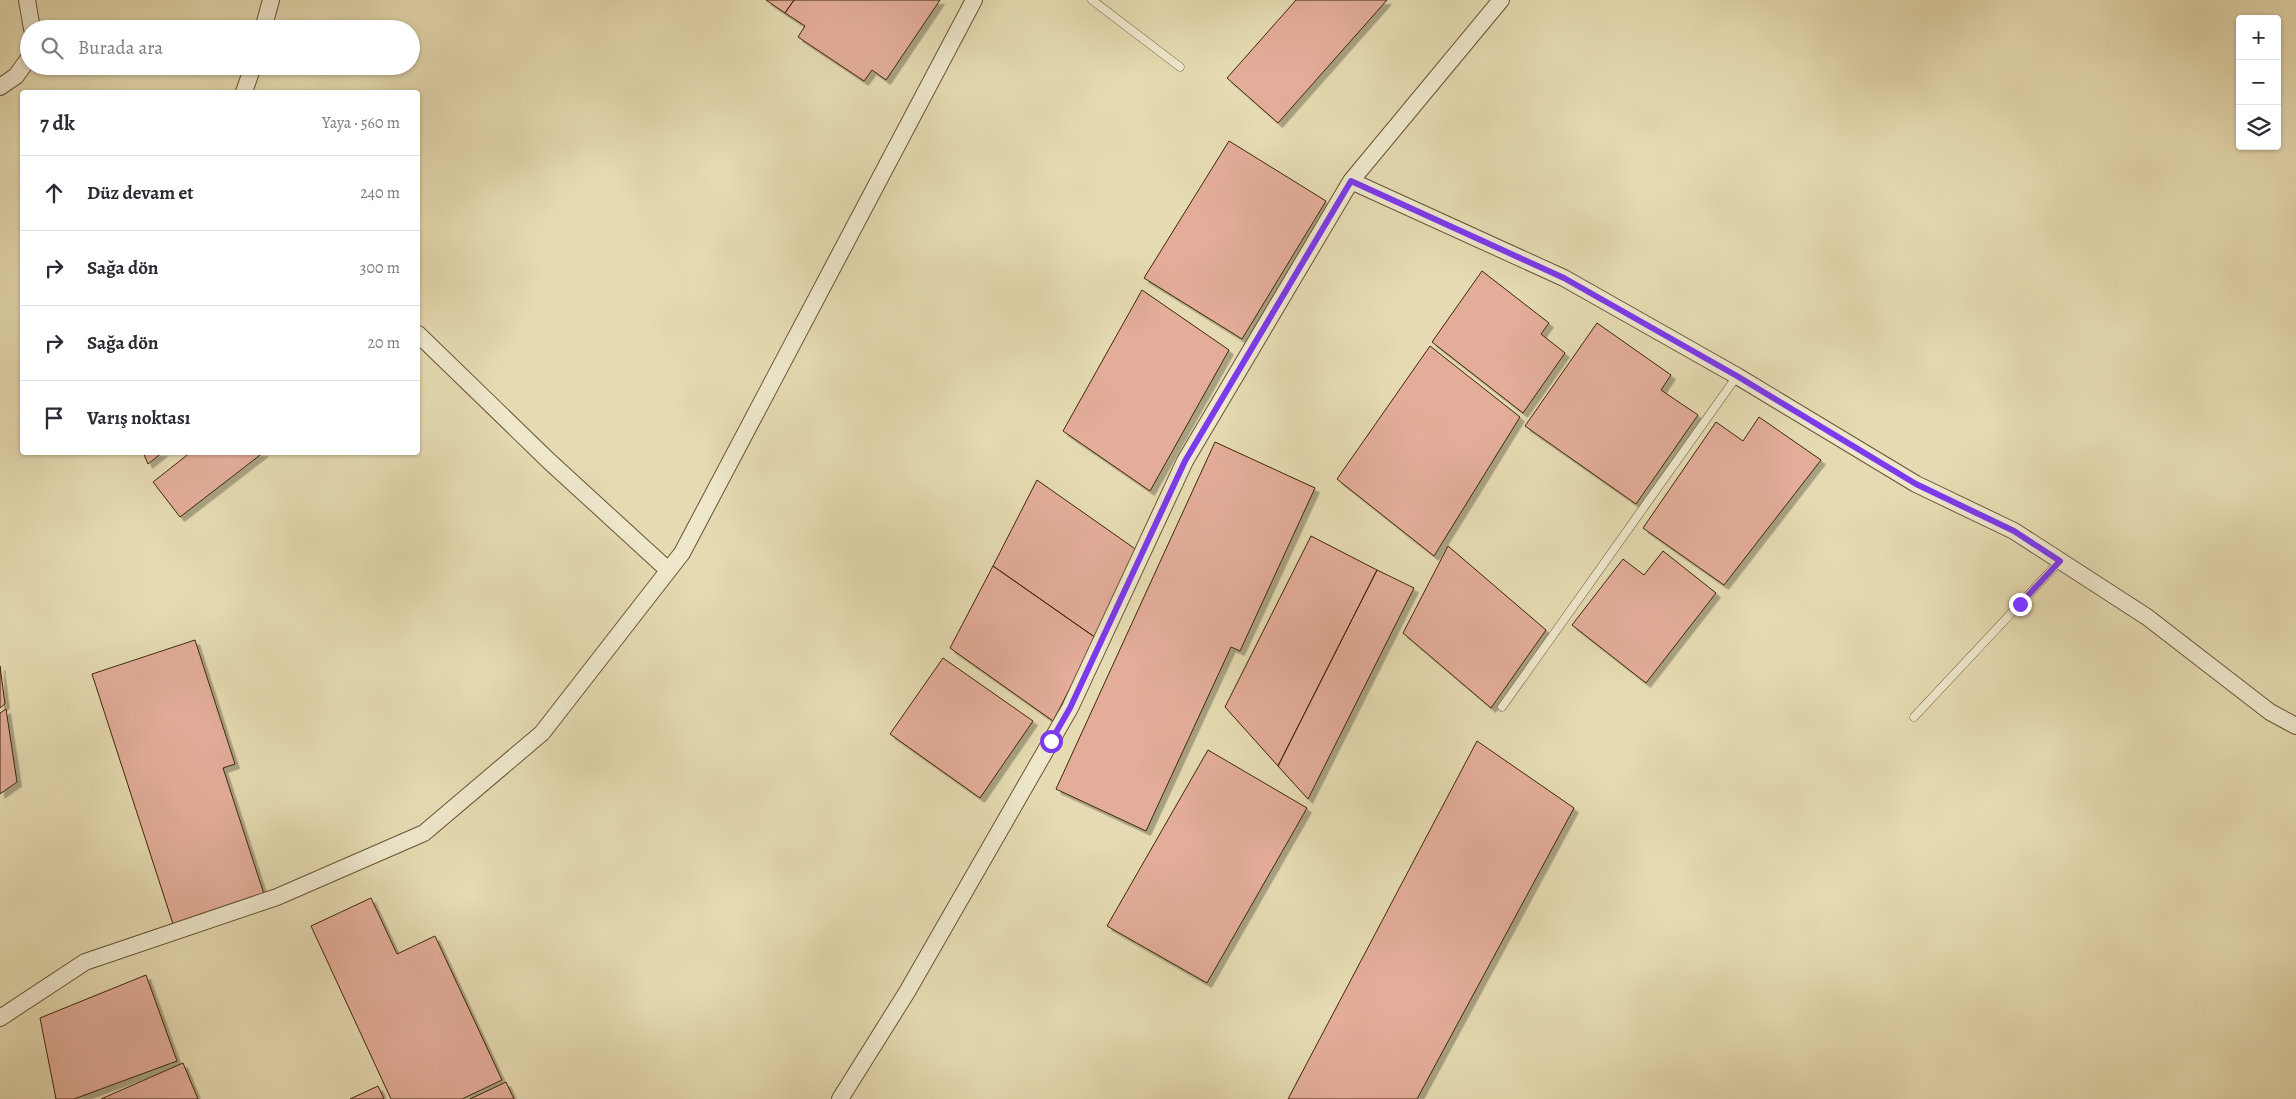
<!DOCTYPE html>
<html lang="tr">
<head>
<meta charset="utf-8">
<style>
	body { margin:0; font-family:Alegreya,serif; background:#f7f7f7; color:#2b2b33 }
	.controls { position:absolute; right:15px; top:15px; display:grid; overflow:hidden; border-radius:5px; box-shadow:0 1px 4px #0004 }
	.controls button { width:45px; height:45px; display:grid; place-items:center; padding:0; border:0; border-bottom:1px solid #e1e1e2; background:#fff; color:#2b2b33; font:25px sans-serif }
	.stop { position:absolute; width:15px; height:15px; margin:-11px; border:4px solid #7c3aed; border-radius:50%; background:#fff }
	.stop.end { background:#7c3aed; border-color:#fff; box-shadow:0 1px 5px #0008 }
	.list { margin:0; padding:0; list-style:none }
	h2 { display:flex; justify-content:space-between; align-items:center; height:65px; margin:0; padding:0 20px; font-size:21px }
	h2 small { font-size:16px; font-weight:400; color:#7c7c81 }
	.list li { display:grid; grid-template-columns:32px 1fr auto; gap:15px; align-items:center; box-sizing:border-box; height:75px; padding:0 20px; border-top:1px solid #e1e1e2 }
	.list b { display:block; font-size:19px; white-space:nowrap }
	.list em { font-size:16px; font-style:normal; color:#7c7c81 }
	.icon { flex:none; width:28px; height:28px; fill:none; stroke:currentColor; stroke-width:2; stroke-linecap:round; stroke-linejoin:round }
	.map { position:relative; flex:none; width:2296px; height:1099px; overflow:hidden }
	.search { position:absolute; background:#fff; box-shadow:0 1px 4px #0004; left:20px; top:20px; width:400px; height:55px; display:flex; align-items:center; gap:12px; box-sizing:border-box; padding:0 18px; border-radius:28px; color:#7c7c81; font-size:19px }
	.panel { position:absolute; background:#fff; box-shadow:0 1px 4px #0004; left:20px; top:90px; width:400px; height:365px; border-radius:5px }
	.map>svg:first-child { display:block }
	.building { fill:#e3ad99; stroke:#3d2807; filter:url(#shadow) }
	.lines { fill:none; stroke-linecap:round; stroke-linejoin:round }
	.service-casing { stroke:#675432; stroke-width:9 }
	.minor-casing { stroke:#675432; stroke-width:18 }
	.service { stroke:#eee7cc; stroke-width:8 }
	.minor { stroke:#eee7cc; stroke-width:16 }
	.route { stroke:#7c3aed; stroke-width:6 }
</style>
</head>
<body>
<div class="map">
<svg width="2296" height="1099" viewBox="0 0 2296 1099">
	<defs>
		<filter id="shadow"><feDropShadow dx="4.5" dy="4.5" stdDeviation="0" flood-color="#0004"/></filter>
	</defs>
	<rect width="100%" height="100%" fill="#e5dab1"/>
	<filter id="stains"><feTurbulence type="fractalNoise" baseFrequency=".004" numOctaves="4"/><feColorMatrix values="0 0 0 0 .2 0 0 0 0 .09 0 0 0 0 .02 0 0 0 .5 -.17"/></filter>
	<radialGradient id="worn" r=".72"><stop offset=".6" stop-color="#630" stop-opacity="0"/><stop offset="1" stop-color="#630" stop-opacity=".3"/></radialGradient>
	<path class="building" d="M766,0H794L785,13Z
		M794,0H940L886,80L872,70L864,81L798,37L805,26L785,13Z
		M1296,0H1387L1278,123L1227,78Z
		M1229,141L1326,201L1242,339L1144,278Z
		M1482,271L1549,323L1541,334L1565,353L1523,413L1432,342Z
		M1142,290L1229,350L1150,491L1063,431Z
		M1597,323L1671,375L1661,390L1698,415L1636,504L1525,426Z
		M1430,346L1520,417L1434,556L1337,479Z
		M1759,417L1821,460L1724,585L1643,528L1716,422L1743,441Z
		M1215,442L1315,488L1240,651L1231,647L1146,831L1056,789Z
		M143,452H163L148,464Z
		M191,452H264L180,517L153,482Z
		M1037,480L1141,553L1096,638L993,566Z
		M1311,536L1377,570L1278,766L1225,707Z
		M1448,546L1546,630L1491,708L1403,633Z
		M1663,551L1716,593L1646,683L1572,625L1623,559L1644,575Z
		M993,566L1096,638L1053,721L950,648Z
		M1377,570L1414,588L1308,799L1278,766Z
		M195,640L235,764L223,768L264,894L173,924L92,674Z
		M943,658L1033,721L980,798L890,734Z
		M0,666L5,704L0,708Z
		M6,709L17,782L0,794V713Z
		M1477,741L1574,808L1417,1099H1288Z
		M1208,750L1307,808L1207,983L1107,926Z
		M371,898L397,954L435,936L502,1080L462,1099H391L311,926Z
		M146,975L177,1061L74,1099H56L40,1018Z
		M183,1063L198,1099H101Z
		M506,1082L514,1099H470Z
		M378,1086L384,1099H350Z"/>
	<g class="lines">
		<g class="service-casing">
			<path id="service" d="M1092,0L1180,67
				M1502,707L1737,376
				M1914,717L2060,561"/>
		</g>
		<g class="minor-casing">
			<path id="minor" d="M27,0L32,29
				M263,29L271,0
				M0,87L16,76L29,58
				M244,92L253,66
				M1351,181L1564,278L1737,376L1916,484L2014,531L2147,617L2270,712L2296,726
				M418,334L550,462L668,570
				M0,1018L85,962L277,897L424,833L542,733L682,553L974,0
				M840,1099L907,992L1070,708L1185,461L1351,181L1501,0"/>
		</g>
		<use href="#service" class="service"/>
		<use href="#minor" class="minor"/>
	</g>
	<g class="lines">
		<path class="route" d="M1051,741L1070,708L1185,461L1351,181L1564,278L1737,376L1916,484L2014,531L2060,561L2020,604"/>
	</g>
	<rect width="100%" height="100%" filter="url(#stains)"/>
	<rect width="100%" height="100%" fill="url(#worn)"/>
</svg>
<div class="controls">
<button>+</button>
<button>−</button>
<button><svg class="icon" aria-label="layers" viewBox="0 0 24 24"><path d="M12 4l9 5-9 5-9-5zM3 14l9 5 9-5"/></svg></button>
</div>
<div class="stop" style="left:1051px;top:741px"></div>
<div class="stop end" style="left:2020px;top:604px"></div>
<div class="search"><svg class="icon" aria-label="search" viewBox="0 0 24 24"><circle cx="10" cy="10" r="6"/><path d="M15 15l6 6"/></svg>Burada ara</div>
<section class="panel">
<h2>7 dk<small>Yaya · 560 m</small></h2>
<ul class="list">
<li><svg class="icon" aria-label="ahead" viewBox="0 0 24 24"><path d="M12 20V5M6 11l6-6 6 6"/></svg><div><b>Düz devam et</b></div><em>240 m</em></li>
<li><svg class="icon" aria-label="right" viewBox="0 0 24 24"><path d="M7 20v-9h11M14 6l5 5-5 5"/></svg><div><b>Sağa dön</b></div><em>300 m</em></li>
<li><svg class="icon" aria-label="right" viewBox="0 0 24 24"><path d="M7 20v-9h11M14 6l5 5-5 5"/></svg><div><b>Sağa dön</b></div><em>20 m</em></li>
<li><svg class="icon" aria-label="arrive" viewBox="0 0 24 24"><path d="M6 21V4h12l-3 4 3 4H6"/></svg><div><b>Varış noktası</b></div></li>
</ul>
</section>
</div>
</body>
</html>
